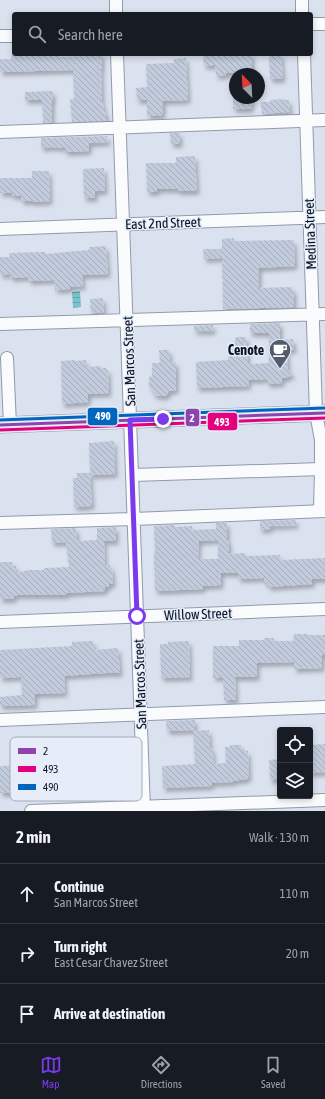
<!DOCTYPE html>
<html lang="en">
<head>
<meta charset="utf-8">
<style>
	body { margin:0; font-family:"Asap Condensed",sans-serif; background:#242831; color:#f1f3f6 }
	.controls { position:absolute; right:12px; bottom:12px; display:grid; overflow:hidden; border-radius:4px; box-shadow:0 2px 6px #0003 }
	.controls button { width:36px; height:36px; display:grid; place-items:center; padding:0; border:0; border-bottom:1px solid #363941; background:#171b24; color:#f1f3f6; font:20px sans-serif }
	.compass { position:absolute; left:229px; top:68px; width:36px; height:36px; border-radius:50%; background:#171b24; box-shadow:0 2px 6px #0003; rotate:336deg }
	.stop { position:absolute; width:12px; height:12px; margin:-9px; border:3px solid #7c3aed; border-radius:50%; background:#fff }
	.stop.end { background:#7c3aed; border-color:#fff; box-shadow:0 1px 4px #0008 }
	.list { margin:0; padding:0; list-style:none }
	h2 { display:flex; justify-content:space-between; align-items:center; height:52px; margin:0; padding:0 16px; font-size:17px }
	h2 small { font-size:13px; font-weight:400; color:#9ea1a6 }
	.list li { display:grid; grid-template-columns:26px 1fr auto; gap:12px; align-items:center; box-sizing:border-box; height:60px; padding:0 16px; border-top:1px solid #363941 }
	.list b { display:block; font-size:15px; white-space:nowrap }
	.list p { margin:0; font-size:13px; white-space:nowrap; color:#9ea1a6 }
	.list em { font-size:13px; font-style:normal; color:#9ea1a6 }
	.icon { flex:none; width:22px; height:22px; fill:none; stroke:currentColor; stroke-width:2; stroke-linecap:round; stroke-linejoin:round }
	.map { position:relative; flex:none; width:325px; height:811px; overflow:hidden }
	.search { position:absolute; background:#171b24; box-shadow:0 2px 6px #0003; left:12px; right:12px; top:12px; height:44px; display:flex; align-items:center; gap:10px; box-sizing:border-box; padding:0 14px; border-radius:4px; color:#9ea1a6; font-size:15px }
	.sheet { height:232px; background:#171b24 }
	nav { display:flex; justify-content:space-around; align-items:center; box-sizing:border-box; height:56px; border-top:1px solid #363941; background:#171b24; font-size:11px; color:#9ea1a6 }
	nav a { display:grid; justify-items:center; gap:2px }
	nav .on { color:#7c3aed }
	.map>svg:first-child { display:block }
	.water { fill:url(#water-rules) }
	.building { fill:url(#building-back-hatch); fill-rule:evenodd; filter:url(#shadow) }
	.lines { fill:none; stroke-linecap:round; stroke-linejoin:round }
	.minor-casing { stroke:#929aaa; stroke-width:14 }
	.major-casing { stroke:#929aaa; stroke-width:17 }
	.minor { stroke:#fafbfd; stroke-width:12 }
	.major { stroke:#fafbfd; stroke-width:15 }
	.bus-1-casing { stroke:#e6edf8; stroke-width:6 }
	.bus-2-casing { stroke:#e6edf8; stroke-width:6 }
	.bus-3-casing { stroke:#e6edf8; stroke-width:6 }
	.bus-1 { stroke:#8e44ad; stroke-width:3 }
	.bus-2 { stroke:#e5007d; stroke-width:3 }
	.bus-3 { stroke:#0065bd; stroke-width:3 }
	.route { stroke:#7c3aed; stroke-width:5 }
	.labels { text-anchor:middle; stroke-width:3; stroke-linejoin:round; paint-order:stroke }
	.street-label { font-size:14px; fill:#091427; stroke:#e6edf8 }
	.poi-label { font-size:14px; font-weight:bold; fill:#091427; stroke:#e6edf8; text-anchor:end }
	.key { fill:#e6edf8; stroke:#a4acb9; stroke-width:1 }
	.key-label { font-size:11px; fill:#091427 }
	.line-badge { stroke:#e6edf8; stroke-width:1.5 }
	.badge-label { font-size:11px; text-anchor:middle; font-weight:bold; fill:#fff }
</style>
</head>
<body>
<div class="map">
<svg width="325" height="811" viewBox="0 0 325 811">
	<defs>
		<pattern id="water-rules" width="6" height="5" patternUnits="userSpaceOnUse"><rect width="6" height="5" fill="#76c3cb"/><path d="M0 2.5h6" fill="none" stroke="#65a7ae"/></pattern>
		<pattern id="building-back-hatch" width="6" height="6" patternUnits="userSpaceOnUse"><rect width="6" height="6" fill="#c1cbdc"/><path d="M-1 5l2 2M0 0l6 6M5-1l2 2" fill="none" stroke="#a4adbd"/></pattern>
		<filter id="shadow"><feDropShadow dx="2.5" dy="4" stdDeviation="2" flood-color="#0004"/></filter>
	</defs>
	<rect width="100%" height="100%" fill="#dbe2ef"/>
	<path class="water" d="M80,291L81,307L73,308L72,292Z"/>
	<path class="building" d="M40,54H60V57L83,56V54H102V69H101L102,103H103L104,112H106V121L72,122L70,99H74L73,70L0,72V59H11V55H40Z
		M203,54H252V70H242V72L226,73V75L216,76L215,65L204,66Z
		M269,54H281L283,79H270Z
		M186,58L188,100L163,101V115L147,116V100H137L136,88L147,87L146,64L174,63V59Z
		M53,91V101H52V123H43L42,100H25V92Z
		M233,98H252L251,109H233Z
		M285,99V100H289L290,112L262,114L261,102H270V100Z
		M170,133H180V144H171Z
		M107,136L108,142L89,143V151L65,152V148L52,147L41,148V138Z
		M195,156L197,191H177V189H157V192H147L146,163H176V157Z
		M104,168L105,191H95V198H84L83,169Z
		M32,171H49L50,201L32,202V201H21V196H12V193H0V178H32Z
		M234,238V241L294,240L295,266L259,268V288L292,287V291H294V307L223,309L222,258L204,259L203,249H222V239Z
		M106,246L108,274L82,275L83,286L70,287V289L55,290L54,280L29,281L28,277L11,278L10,274L0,275V257H10L9,253L45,252V254L89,250V247Z
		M103,298L104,312L91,313L90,299Z
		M280,323V340L293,339L294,350H287L288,370L293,374L286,378H282V383L267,384V379L248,380L249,386L197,388L196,362L228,360V357H230L229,350L235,349V339L236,338V337H246L248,364L269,363V333H250V324Z
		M213,325V331H194V326Z
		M159,350H169L170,363L176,362V390L169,391L166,396H157L153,393L151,387H149V377L152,376V363H160Z
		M75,360V361L86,360V367L101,366V368H106V370H108L109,393L88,394V402L62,404L61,361Z
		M114,441L115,474L90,475L92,505H91V506L74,507L73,478H77V473H90L89,443Z
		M296,520V525L270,526V529L260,530V521Z
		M216,523H227V541H229V554L245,553V556L280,555V560L325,558V579H312V584L268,587V583H264V578L238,579V573H221V585L203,586V589L155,591L154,556V553H155L154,526L175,525V527L192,526V530L216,529ZM218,540V559H198L199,541Z
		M116,527V541H104L105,565H110V568H112L113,584H109V587H105V591L67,593V595H18L14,596V599H0V562H12V566H16V573L28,570H44V568L69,567L66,542L52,543L51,529L76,528L77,541L97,540V528Z
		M294,634H308V635H325V655H322V668L294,669V662L257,663V677H235L236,700H224L223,677L213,678V646H239V640H264V638H274V641H293Z
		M93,641L94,650L118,648L120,673H106L64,676L65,693L35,694V705L0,706V697L22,695L21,677L0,678V650L72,646V642Z
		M189,641L190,677L161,678L160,644H168V642Z
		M195,720V730L167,731L166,721Z
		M209,730L210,748H212L214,764L226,763L225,747H230V745H241L242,751H248L249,777L247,779L233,781V782L211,783L212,786L163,788L162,766L195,764L193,731Z
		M325,744V772L310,773V745Z
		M59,753L60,763L93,762V784H73V786H68V790L0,793V766L22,765L23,766L41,765L40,754Z
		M280,759V779L270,780L269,760Z"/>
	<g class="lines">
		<g class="minor-casing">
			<path id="minor" d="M116,0V14
				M302,0V14
				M311,24H325
				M0,36H14
				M117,54L144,811
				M304,54L316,413L321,440V469L320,511
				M0,132L325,120
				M0,229L325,217
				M0,324L325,314
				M7,358L10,425
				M133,475L321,469
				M0,523L134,519L325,511
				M0,622L325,609
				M0,720L325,707
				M31,811L325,800"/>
		</g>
		<g class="major-casing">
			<path id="major" d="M0,425L325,413"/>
		</g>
		<use href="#minor" class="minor"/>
		<use href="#major" class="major"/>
		<g class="bus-1-casing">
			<path id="bus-1" d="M0,425L325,413"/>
		</g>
		<g class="bus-2-casing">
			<path id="bus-2" d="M0,430L325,418"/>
		</g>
		<g class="bus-3-casing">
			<path id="bus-3" d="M0,420L325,408"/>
		</g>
		<use href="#bus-1" class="bus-1"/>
		<use href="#bus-2" class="bus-2"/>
		<use href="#bus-3" class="bus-3"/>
	</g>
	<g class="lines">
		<path class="route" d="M137,616L130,420L163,419"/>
	</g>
	<defs>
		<g id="cafe-pin" transform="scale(1.15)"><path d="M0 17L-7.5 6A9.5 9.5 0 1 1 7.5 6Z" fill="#525c6d" stroke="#e6edf8"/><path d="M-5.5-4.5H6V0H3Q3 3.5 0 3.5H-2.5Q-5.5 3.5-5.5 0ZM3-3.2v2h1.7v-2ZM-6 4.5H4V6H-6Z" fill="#fff"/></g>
	</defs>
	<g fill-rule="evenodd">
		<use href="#cafe-pin" x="280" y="350"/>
	</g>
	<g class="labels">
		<g class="street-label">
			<text transform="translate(163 223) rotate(-2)" y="5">East 2nd Street</text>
			<text transform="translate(310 234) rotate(-92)" y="5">Medina Street</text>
			<text transform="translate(129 361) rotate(-92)" y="5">San Marcos Street</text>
			<text transform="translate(198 614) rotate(-2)" y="5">Willow Street</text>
			<text transform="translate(140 684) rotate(-92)" y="5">San Marcos Street</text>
		</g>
		<g class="poi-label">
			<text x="264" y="355">Cenote</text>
		</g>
	</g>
	<rect x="10" y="737" width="132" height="64" rx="6" class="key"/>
	<rect x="18" y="748" width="18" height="6" fill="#8e44ad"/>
	<rect x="18" y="766" width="18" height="6" fill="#e5007d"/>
	<rect x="18" y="784" width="18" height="6" fill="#0065bd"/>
	<g class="key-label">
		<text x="43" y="755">2</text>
		<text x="43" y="773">493</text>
		<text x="43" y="791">490</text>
	</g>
	<g class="line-badge">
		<rect x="87" y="407" width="31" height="19" rx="4" fill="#0065bd"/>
		<rect x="185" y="408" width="15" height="19" rx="4" fill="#8e44ad"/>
		<rect x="207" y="412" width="31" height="19" rx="4" fill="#e5007d"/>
	</g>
	<g class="badge-label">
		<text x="103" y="420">490</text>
		<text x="192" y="422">2</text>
		<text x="222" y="426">493</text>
	</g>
</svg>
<div class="controls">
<button><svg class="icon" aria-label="locate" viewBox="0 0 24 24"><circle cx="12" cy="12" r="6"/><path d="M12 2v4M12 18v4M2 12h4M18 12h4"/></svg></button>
<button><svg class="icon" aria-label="layers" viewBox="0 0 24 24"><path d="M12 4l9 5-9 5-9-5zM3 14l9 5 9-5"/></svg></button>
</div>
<svg class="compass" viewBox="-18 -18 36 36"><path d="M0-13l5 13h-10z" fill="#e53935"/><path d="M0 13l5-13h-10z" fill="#9ea1a6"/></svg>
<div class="stop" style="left:137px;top:616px"></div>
<div class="stop end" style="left:163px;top:419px"></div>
<div class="search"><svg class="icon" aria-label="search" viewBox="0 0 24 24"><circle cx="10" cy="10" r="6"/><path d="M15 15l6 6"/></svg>Search here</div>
</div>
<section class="sheet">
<h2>2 min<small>Walk · 130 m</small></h2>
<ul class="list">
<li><svg class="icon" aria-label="ahead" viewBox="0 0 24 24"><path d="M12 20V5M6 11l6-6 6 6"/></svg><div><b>Continue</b><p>San Marcos Street</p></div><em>110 m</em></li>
<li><svg class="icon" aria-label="right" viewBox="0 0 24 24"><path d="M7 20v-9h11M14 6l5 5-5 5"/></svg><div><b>Turn right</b><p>East Cesar Chavez Street</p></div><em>20 m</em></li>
<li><svg class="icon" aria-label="arrive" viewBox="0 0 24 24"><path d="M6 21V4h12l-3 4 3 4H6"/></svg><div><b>Arrive at destination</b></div></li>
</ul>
</section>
<nav>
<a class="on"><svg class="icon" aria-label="map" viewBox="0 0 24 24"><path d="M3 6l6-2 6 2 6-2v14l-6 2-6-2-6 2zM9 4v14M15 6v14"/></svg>Map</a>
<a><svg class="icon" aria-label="directions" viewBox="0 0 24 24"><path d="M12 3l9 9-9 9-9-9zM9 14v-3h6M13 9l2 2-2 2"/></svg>Directions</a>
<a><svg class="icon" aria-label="saved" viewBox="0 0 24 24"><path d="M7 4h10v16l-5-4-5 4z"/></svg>Saved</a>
</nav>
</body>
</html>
